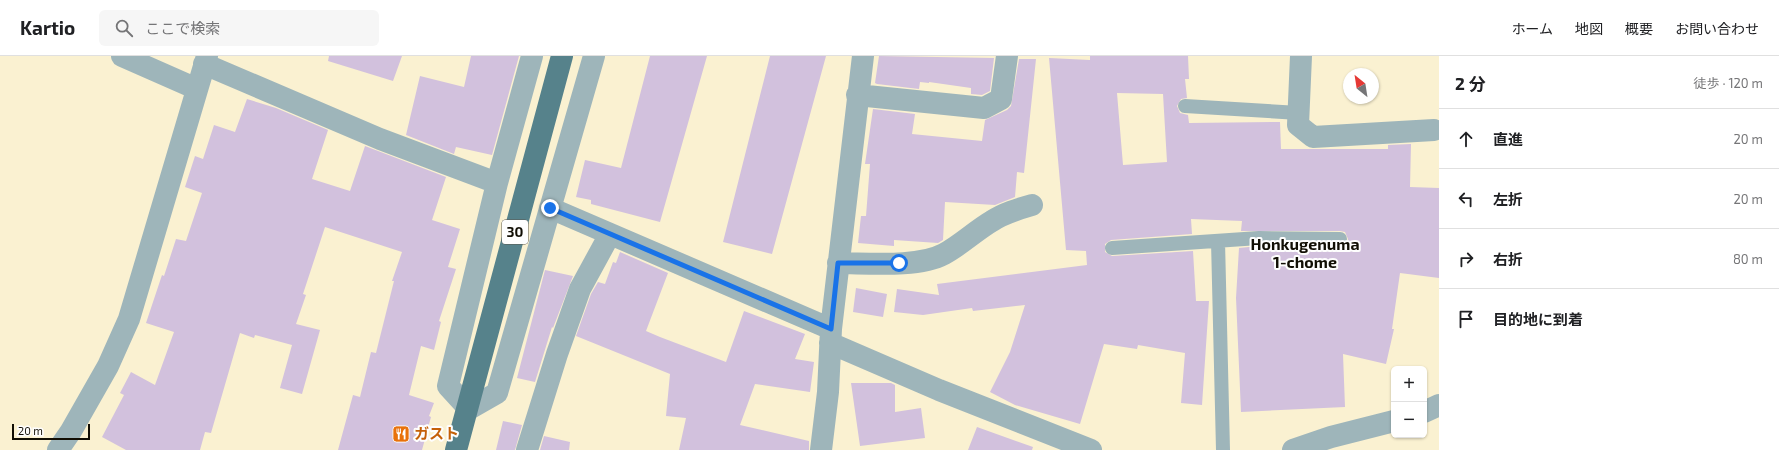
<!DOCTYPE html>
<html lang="ja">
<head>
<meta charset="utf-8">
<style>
	body { margin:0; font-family:"Exo 2","Noto Sans JP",sans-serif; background:#f6f6f6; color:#202124 }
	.controls { position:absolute; right:12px; bottom:12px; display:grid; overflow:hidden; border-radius:6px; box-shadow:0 1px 3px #0004 }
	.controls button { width:36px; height:36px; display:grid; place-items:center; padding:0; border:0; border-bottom:1px solid #e0e0e0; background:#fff; color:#202124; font:20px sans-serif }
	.compass { position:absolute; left:1343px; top:12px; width:36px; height:36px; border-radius:50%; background:#fff; box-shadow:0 1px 3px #0004; rotate:330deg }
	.scale { position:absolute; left:12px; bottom:10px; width:78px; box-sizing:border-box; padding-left:4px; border:2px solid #110e04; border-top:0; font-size:11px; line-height:14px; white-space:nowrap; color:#110e04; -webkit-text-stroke:3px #fefefe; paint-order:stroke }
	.stop { position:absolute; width:12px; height:12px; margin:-9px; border:3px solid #1a73e8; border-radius:50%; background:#fff }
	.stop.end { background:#1a73e8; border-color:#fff; box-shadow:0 1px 4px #0008 }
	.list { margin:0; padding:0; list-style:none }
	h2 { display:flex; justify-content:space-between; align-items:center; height:52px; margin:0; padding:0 16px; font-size:17px }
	h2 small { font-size:13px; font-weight:400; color:#757577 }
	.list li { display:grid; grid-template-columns:26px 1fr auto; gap:12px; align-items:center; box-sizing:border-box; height:60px; padding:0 16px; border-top:1px solid #e0e0e0 }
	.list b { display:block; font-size:15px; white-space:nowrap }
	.list em { font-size:13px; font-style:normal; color:#757577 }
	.icon { flex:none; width:22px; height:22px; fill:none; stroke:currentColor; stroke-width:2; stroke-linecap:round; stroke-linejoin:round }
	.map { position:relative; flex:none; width:1439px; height:394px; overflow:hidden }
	header { display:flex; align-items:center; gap:24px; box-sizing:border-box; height:56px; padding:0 20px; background:#fff; border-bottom:1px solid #e0e0e0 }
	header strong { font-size:19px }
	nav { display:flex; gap:22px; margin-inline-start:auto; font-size:14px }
	.search { width:280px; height:36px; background:#f6f6f6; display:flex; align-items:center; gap:10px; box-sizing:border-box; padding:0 14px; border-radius:6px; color:#757577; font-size:15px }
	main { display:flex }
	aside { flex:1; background:#fff }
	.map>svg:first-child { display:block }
	.building { fill:#d2c1dd; fill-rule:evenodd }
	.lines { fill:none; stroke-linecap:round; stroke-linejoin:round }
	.lane { stroke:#9eb5ba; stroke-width:14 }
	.street { stroke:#9eb5ba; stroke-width:22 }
	.primary { stroke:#56828b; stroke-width:22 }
	.route { stroke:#1a73e8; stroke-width:5 }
	.labels { text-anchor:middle; stroke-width:4; stroke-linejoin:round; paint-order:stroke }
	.shield { fill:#fefefe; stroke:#58564f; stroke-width:1 }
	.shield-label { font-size:14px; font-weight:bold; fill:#110e04 }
	.food-label { font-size:15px; font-weight:bold; fill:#c56008; stroke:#fefefe; text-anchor:start }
	.neighbourhood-label { font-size:16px; font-weight:bold; fill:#110e04; stroke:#fefefe }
</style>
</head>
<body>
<header>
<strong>Kartio</strong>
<div class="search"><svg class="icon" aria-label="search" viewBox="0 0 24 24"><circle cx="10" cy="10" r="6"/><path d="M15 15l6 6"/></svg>ここで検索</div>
<nav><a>ホーム</a><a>地図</a><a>概要</a><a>お問い合わせ</a></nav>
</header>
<main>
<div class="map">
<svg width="1439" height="394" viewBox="0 0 1439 394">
	<rect width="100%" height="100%" fill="#faf1d1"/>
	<path class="building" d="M329,0H402L393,25L328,5Z
		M471,0H519L492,99L456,91L454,98L406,79L420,20L464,31Z
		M650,0H707L660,166L591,148V144L576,141L585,104L621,112Z
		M770,0H826L772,198L723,186Z
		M879,0L994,2L990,35L982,39L971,38V32L929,26V27L920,26L919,33L877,28L875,27Z
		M1090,0H1188L1189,23H1185L1187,42L1181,43L1177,50L1180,57L1188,59L1189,67L1280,66L1281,93H1388V89L1411,88L1410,131L1439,132V222L1400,217L1392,273H1394L1386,308L1343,298L1345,351L1241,356L1236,242L1239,192L1259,190L1340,191L1347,188L1348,183L1345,176L1340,175H1241L1242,165L1191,163L1192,178L1111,184L1105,188V196L1112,200L1193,195L1196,245H1209L1202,349L1181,347L1185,297L1138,289L1137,293L1104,288L1080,368L1015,349L990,336L1010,296L1025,249L973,255L972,252L923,259L894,256L897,233L939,239L937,228L1087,209L1086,195L1066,194L1049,2L1090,4ZM1117,37L1163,38L1167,106L1123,109Z
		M1019,3H1036L1024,117L1017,116L1015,141L995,149L945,146L943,184L938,187L894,184V190L858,187L861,160H866L870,108H865L873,53L915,58L912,78L982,85L985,64L1007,54L1011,50Z
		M247,43L276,52L328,74L312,123L350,135L365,90L446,121L432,164L460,173L448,211L456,213L439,265L441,266L434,294L421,290L409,339L434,347L429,360L431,361L422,394H338L353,339L360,341L371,296L376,297L394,225H392L402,196L325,171L303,238L306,239L296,268L320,274L302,338L280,332L292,289L255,279L254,282L240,277L211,377L205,376L200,394H126L102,381L124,339L120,337L131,316L155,329L174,276L146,267L162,219L164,220L176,183L186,185L202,137L185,131L195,100L203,103L214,69L235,76Z
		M620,196L668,217L646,275L660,281L726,306L744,255L805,278L795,303L814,306L810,336L755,328L740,369L809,385V394H679L686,362L666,360L670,318L576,280L591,238L598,226L605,228L613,206L616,207Z
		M545,214L573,220L553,272L552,271L535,326L517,322Z
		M856,232L887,238L883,261L853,256Z
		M851,327H891L895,329V356L921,352L925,382L860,390Z
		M503,365L522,369L515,394H496Z
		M977,371L1033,391L1032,394H968Z
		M544,380L570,386L569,394H540Z"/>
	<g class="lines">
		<path class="lane" d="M1185,50L1299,57
			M1218,185L1223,394
			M1112,192L1259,182L1340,183"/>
		<path class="street" d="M122,0L197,33
			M532,0L497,127L448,330L469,353L497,337L594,0
			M1301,0L1298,69L1313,81L1434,74
			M204,8L380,83L497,127
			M857,39L984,52L1001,43L1007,0
			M550,152L831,273
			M838,207C867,207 918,212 944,198C961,189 975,175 992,165C1004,157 1018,153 1032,149
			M830,287L939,334L1091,394
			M1424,356L1439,349
			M58,394L71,375L108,310L129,263L207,0
			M527,394L557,298L580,233L610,178
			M821,394L828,336L831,273L863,0
			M1293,394L1331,381L1394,365"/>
		<path class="primary" d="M456,394L562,0"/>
	</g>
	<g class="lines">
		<path class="route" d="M550,152L831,273L838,207H899"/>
	</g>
	<defs>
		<g id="restaurant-square" transform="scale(0.9)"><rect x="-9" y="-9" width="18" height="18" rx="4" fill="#e8710a" stroke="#fefefe"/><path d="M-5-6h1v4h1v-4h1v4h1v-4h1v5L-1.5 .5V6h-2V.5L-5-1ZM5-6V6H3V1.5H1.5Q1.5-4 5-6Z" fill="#fff"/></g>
	</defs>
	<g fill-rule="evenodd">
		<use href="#restaurant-square" x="401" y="378"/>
	</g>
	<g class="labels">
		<rect class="shield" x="502" y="164" width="26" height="24" rx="3"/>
		<g class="shield-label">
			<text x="515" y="181">30</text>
		</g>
		<g class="food-label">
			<text x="414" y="383">ガスト</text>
		</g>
		<g class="neighbourhood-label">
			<text x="1305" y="194">Honkugenuma<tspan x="1305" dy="18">1-chome</tspan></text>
		</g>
	</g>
</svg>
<div class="controls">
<button>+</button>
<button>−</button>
</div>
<svg class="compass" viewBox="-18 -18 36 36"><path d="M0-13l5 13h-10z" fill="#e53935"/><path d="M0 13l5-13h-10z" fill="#757577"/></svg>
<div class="scale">20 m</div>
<div class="stop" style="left:899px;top:207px"></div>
<div class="stop end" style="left:550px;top:152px"></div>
</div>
<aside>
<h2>2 分<small>徒歩 · 120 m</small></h2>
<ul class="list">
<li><svg class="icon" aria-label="ahead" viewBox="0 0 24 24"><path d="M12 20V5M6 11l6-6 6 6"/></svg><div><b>直進</b></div><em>20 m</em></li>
<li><svg class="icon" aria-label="left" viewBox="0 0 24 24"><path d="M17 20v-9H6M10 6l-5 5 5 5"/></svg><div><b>左折</b></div><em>20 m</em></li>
<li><svg class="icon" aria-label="right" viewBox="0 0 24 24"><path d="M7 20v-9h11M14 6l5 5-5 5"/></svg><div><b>右折</b></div><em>80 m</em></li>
<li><svg class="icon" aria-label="arrive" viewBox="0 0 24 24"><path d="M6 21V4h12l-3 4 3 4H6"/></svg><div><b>目的地に到着</b></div></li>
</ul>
</aside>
</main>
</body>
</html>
